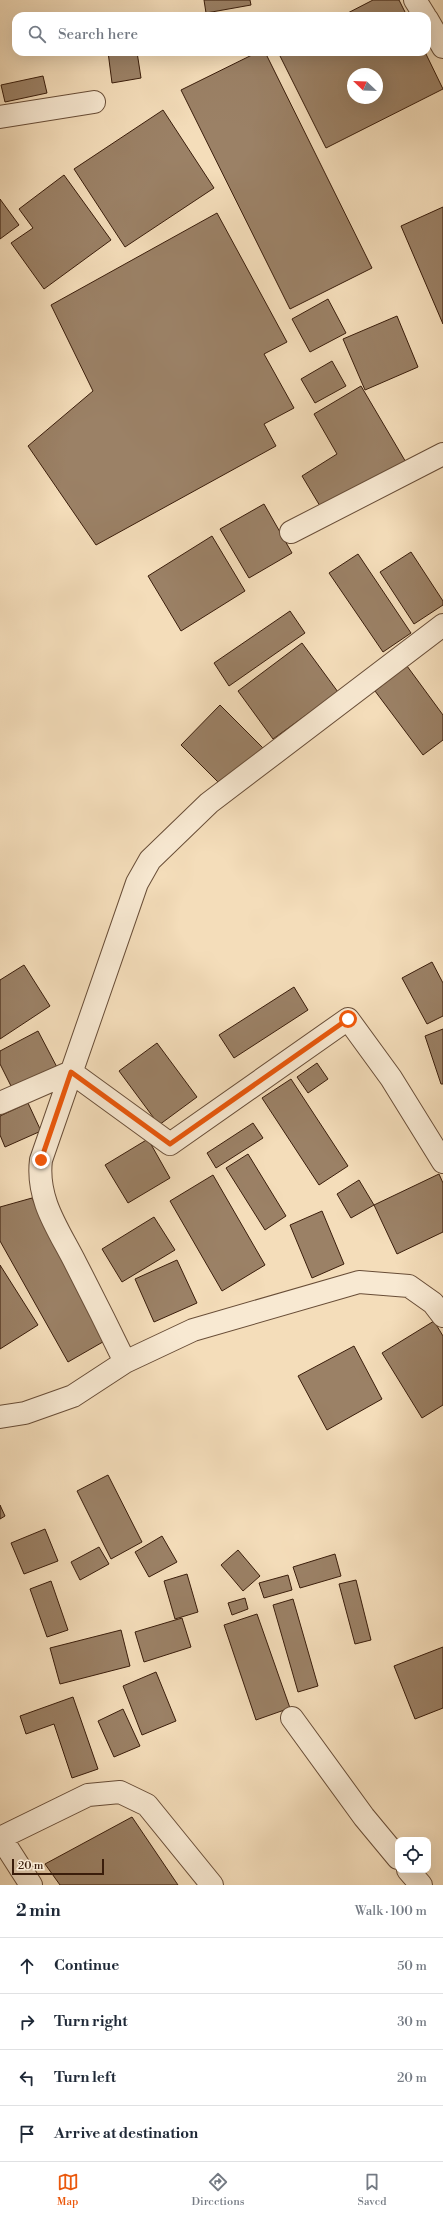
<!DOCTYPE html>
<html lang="en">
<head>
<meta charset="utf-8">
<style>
	body { margin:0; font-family:"Libre Bodoni",serif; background:#f2f2f3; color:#1f2937 }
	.controls { position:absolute; right:12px; bottom:12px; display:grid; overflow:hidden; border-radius:8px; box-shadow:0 4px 16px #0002 }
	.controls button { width:36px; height:36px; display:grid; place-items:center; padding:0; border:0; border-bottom:1px solid #e0e1e3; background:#fff; color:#1f2937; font:20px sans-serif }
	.compass { position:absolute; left:347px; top:68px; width:36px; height:36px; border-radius:50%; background:#fff; box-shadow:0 4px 16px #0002; rotate:293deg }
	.scale { position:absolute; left:12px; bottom:10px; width:92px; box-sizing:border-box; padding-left:4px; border:2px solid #3a1d0b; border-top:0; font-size:11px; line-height:14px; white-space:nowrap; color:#3a1d0b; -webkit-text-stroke:3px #f8e9d2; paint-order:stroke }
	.stop { position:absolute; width:12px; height:12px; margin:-9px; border:3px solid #ea580c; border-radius:50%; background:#fff }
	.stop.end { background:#ea580c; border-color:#fff; box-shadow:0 1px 4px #0008 }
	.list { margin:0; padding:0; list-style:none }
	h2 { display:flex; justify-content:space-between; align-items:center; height:52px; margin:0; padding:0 16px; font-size:17px }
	h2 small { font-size:13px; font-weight:400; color:#747a83 }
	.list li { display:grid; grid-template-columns:26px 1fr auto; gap:12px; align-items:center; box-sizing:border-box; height:56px; padding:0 16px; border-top:1px solid #e0e1e3 }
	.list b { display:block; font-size:15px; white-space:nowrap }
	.list em { font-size:13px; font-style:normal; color:#747a83 }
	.icon { flex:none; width:22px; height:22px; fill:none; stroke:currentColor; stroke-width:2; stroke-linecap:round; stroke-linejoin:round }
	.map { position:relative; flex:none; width:443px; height:1885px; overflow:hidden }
	.search { position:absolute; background:#fff; box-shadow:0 4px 16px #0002; left:12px; right:12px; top:12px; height:44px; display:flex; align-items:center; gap:10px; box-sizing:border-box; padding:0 14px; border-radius:12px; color:#747a83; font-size:15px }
	.sheet { height:276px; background:#fff }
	nav { display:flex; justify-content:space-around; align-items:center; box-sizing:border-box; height:56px; border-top:1px solid #e0e1e3; background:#fff; font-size:11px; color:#747a83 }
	nav a { display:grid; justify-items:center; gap:2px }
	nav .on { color:#ea580c }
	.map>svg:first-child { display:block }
	.building { fill:#9b8166; stroke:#3a1d0b; fill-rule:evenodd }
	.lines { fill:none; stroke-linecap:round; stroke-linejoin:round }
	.minor-casing { stroke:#684d37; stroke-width:24 }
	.minor { stroke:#f8e9d2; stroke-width:22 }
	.route { stroke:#ea580c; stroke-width:5 }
</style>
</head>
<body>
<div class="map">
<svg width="443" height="1885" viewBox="0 0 443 1885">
	<rect width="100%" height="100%" fill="#f4ddba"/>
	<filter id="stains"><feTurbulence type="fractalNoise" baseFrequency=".005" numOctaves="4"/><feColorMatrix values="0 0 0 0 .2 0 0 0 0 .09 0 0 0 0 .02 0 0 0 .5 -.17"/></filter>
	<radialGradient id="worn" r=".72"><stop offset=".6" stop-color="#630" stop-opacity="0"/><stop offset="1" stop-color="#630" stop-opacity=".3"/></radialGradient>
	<path class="building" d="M204,0H250L251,5L206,13Z
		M373,0H399L407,16H342Z
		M108,52H137L141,78L112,83Z
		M258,52H265L372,268L290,309L181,90Z
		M278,52H425L443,89L326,148ZM353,74H377V98H353Z
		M43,76L47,93L5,102L1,85Z
		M163,110L214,188L125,247L74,169Z
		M64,175L111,240L44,289L11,243L33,228L19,209Z
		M0,199L19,225L0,239Z
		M443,207V324L401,226Z
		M217,213L287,342L264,354L294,408L264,424L276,446L96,545L28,446L93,391L51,305Z
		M328,299L346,333L310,352L292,319Z
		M397,316L418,367L365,390L343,339Z
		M332,361L346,386L315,403L301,379Z
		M361,386L407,464L320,506L302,476L337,454L314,414Z
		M264,504L292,553L249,578L220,529Z
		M212,536L245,591L181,631L148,576Z
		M411,552L443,601V605L414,624L380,572Z
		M358,554L411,633L383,652L329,573Z
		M290,611L305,633L229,686L214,663Z
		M302,643L338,692L273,739L238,691Z
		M407,666L443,715V740L423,755L375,691Z
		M220,705L263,748L223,787L181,745Z
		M432,962L443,983V1016L427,1024L402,978Z
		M24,965L50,1006L0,1039V980Z
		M294,987L308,1010L234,1058L219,1035Z
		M443,1029V1084H441L425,1036Z
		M38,1031L59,1071L15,1094L0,1064V1051Z
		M157,1043L197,1097L159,1125L119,1071Z
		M317,1063L328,1079L308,1093L297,1077Z
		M291,1079L348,1166L319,1185L262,1098Z
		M28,1103L41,1131L5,1147L0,1135V1116Z
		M253,1123L263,1138L216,1168L207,1153Z
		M148,1139L170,1178L128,1203L105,1165Z
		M248,1154L286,1216L265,1230L226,1168Z
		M439,1174L443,1183V1232L397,1254L374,1205Z
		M213,1175L265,1265L222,1291L170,1201Z
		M359,1180L374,1205L351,1218L337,1194Z
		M32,1198L108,1339L68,1362L0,1241V1207Z
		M322,1211L344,1264L312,1278L290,1225Z
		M154,1217L175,1250L122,1282L102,1249Z
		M177,1260L197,1303L154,1322L135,1279Z
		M0,1265L38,1325L0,1349Z
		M434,1321L443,1336V1405L422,1418L382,1353Z
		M354,1346L382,1399L327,1430L298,1376Z
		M108,1475L142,1542L111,1559L77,1491Z
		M0,1505L5,1516L0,1519Z
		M45,1529L58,1561L24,1574L11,1543Z
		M162,1536L177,1562L149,1577L135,1552Z
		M99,1547L109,1564L80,1580L71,1562Z
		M238,1550L260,1576L243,1591L221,1565Z
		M335,1554L341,1576L300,1588L293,1567Z
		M187,1574L198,1612L175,1619L164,1581Z
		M288,1575L292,1590L264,1598L259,1583Z
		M356,1580L371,1640L355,1644L339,1584Z
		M51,1581L68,1630L47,1637L30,1589Z
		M245,1598L248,1609L232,1615L228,1603Z
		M293,1599L318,1686L298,1692L273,1605Z
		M257,1614L290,1708L256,1720L224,1625Z
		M182,1618L191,1647L144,1662L135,1632Z
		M121,1630L130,1666L60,1684L50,1648Z
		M443,1647V1708L415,1719L394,1666Z
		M156,1672L176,1721L142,1735L123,1686Z
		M73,1697L98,1769L72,1778L54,1724L26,1734L20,1716Z
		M123,1709L140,1746L114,1757L98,1721Z
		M132,1817L178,1885H60L45,1864Z"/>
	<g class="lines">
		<g class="minor-casing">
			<path id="minor" d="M415,0L425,16
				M427,19L443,47
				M0,117L94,102
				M291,532L443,454
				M0,1103L71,1072L170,1144L348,1019L391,1078L443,1162
				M125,1362C109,1329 93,1297 76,1264C59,1230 36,1200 41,1160L137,883L150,860L209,803L443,625
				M0,1417L25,1413L73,1396L125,1362L193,1330L359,1282L409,1286L433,1303L443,1316
				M292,1718L364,1817L398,1858
				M0,1838L88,1795L120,1792L147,1805L212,1885
				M1,1838L31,1885
				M408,1870L421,1885"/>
		</g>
		<use href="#minor" class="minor"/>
	</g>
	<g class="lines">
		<path class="route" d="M41,1160L71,1072L170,1144L348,1019"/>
	</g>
	<rect width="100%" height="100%" filter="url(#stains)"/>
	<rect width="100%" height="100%" fill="url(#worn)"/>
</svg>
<div class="controls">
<button><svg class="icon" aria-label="locate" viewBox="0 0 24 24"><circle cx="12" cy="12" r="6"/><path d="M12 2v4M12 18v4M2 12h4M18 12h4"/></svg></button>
</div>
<svg class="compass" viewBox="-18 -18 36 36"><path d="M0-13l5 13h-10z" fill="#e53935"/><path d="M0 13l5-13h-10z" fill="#747a83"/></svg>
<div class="scale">20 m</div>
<div class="stop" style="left:348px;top:1019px"></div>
<div class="stop end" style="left:41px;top:1160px"></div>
<div class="search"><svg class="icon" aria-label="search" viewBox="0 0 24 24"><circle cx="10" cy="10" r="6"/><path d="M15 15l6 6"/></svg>Search here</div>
</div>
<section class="sheet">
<h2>2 min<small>Walk · 100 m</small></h2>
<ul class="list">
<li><svg class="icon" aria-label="ahead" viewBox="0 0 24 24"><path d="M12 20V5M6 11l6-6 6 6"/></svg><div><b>Continue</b></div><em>50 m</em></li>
<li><svg class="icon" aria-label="right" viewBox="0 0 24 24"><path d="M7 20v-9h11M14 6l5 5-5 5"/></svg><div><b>Turn right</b></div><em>30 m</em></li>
<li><svg class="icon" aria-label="left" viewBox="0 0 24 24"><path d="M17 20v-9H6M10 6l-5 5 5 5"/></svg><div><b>Turn left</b></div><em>20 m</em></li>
<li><svg class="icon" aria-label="arrive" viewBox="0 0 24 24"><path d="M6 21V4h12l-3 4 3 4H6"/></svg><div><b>Arrive at destination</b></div></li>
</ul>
</section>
<nav>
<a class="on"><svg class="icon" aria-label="map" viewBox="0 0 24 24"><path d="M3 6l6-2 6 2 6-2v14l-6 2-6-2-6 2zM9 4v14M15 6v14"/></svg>Map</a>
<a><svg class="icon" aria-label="directions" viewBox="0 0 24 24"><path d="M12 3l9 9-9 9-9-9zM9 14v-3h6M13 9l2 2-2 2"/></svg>Directions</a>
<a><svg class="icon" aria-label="saved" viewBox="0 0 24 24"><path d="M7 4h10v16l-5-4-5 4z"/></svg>Saved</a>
</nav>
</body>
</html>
